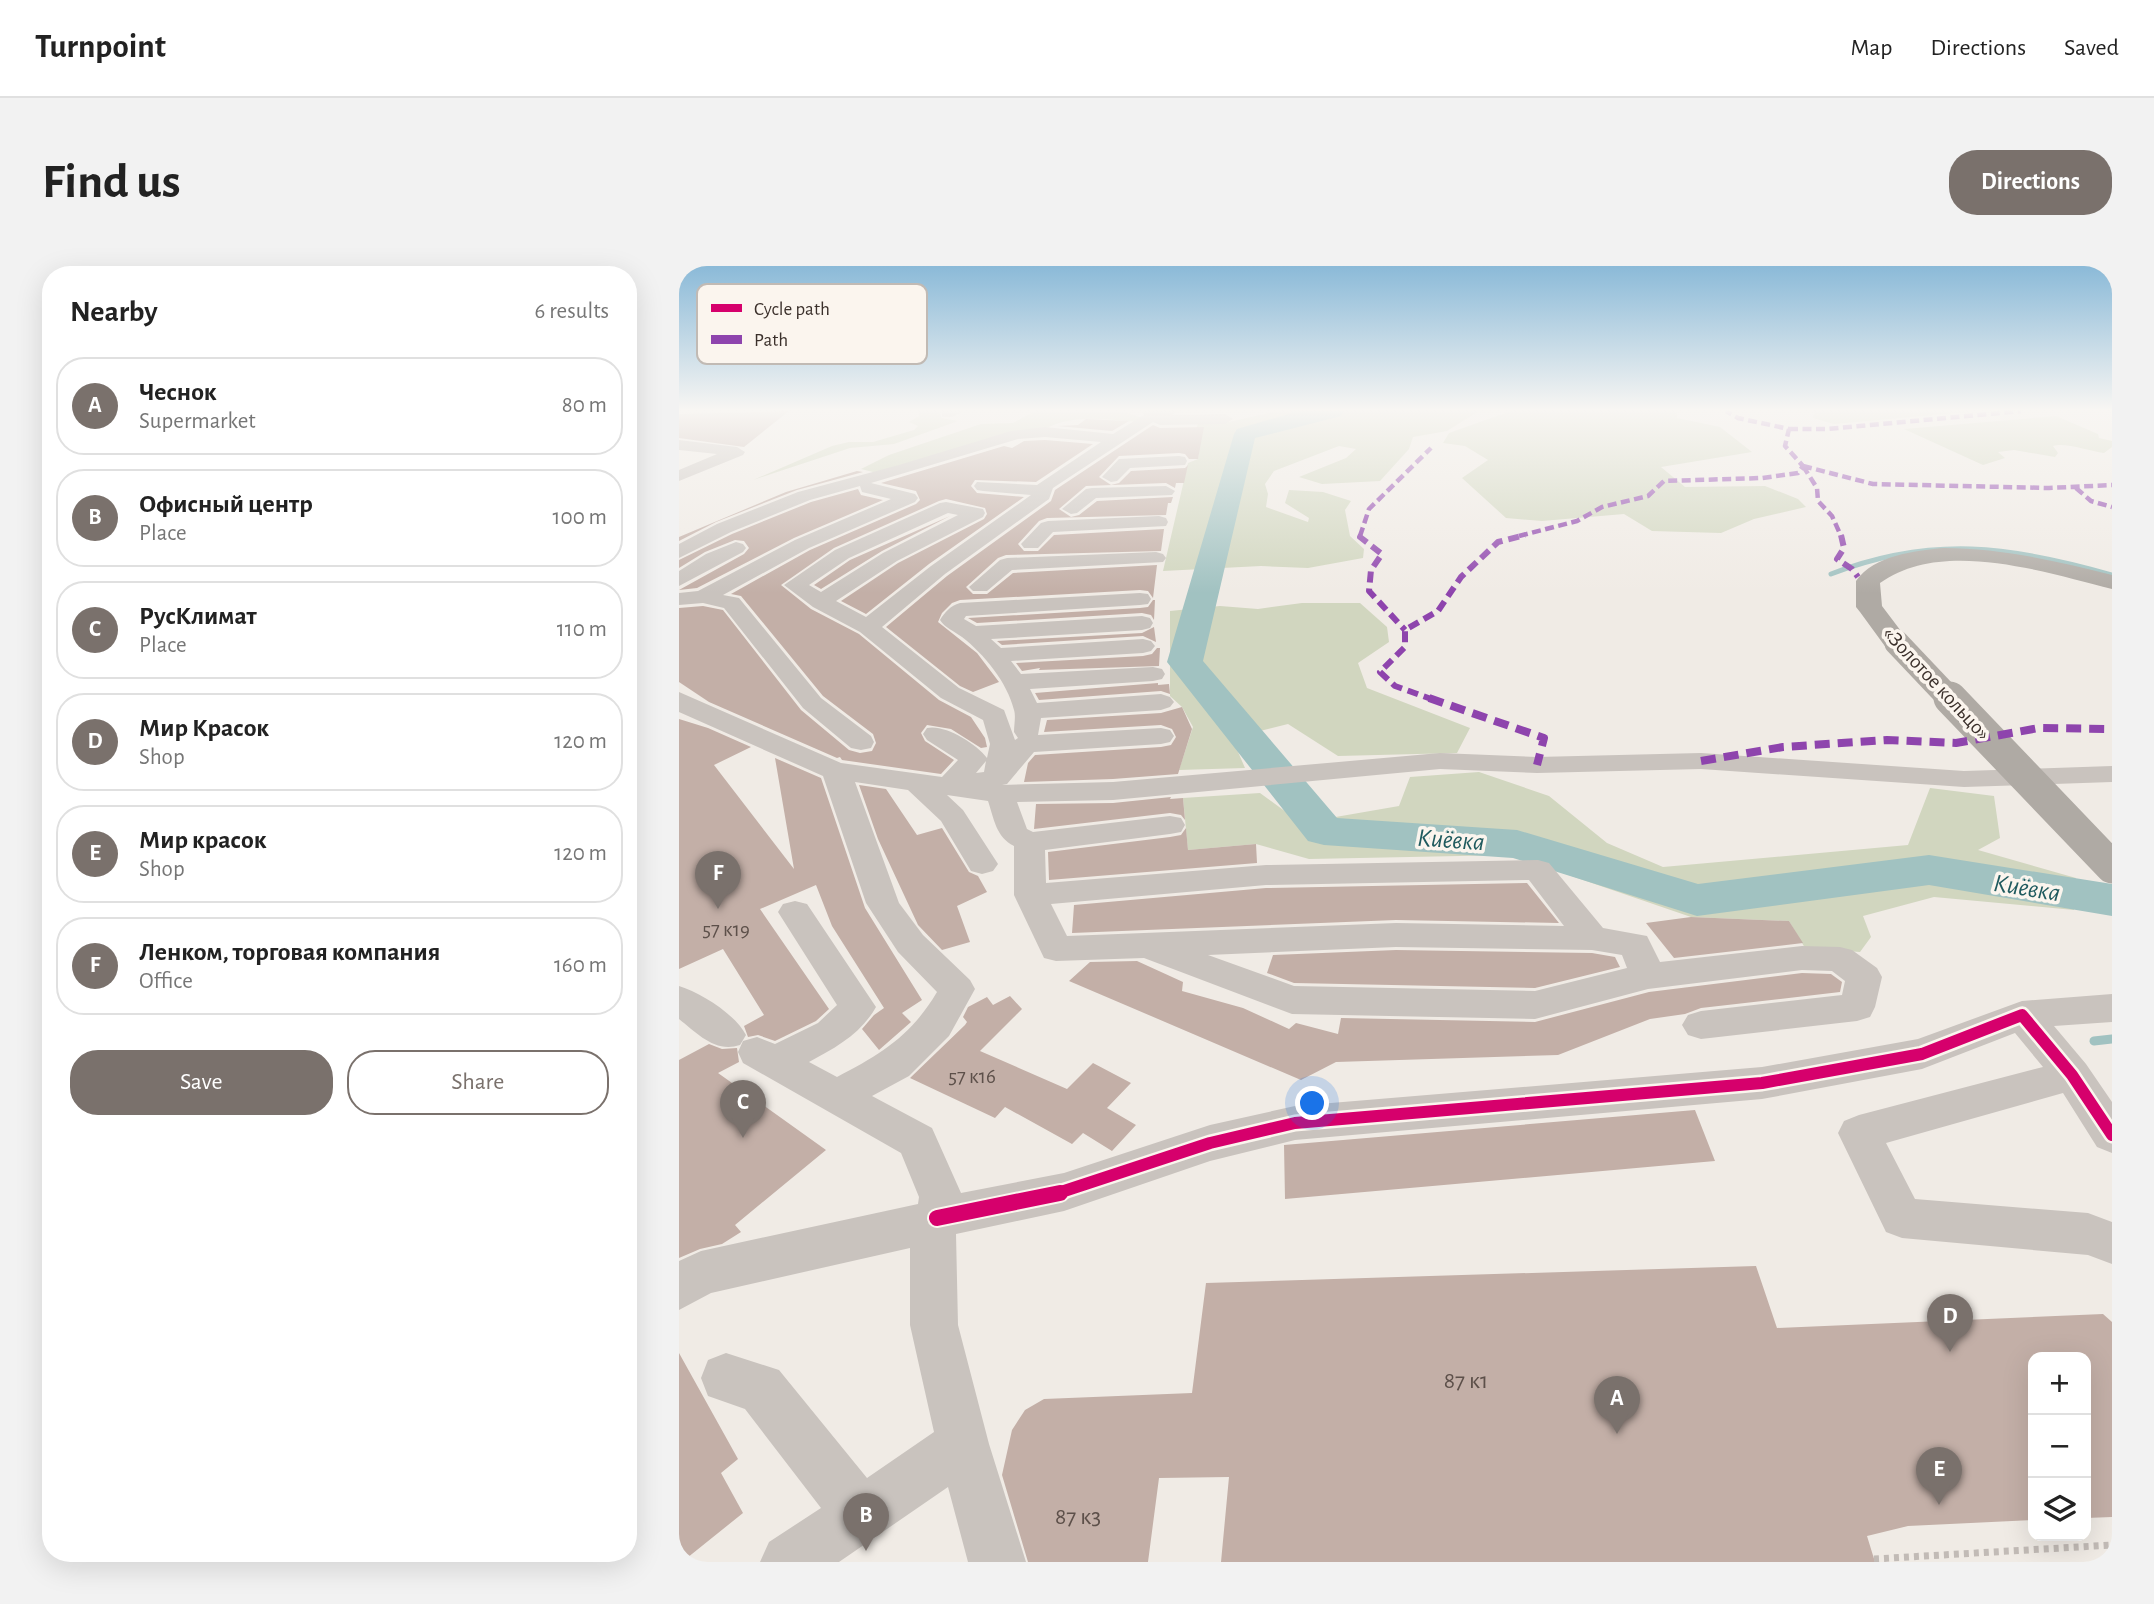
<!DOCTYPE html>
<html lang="en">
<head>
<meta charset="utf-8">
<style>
	body { margin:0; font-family:"Alegreya Sans",sans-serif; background:#f2f2f2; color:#222 }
	.controls { position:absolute; right:21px; bottom:21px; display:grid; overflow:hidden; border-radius:14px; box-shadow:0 7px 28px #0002 }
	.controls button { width:63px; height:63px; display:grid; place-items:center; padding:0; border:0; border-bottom:2px solid #e0e0e0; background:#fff; color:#222; font:35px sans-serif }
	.you { position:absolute; left:634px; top:838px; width:24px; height:24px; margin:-18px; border:5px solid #fff; border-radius:50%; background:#1a73e8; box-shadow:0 0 0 10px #1a73e833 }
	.badge { display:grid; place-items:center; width:46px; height:46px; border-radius:50%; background:#7a716c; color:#fff; font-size:23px; font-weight:700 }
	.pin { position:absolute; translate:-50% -58px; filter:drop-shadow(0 2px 4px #0008) }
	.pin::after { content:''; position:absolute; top:37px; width:24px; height:21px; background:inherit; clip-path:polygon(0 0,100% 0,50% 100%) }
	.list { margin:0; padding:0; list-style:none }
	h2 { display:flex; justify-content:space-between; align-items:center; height:91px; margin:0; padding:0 28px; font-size:30px }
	h2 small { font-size:23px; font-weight:400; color:#767676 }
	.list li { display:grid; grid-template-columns:46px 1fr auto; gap:21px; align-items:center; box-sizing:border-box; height:98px; margin:0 14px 14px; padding:0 14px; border:2px solid #e0e0e0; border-radius:28px }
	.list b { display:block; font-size:26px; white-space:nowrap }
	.list p { margin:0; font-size:23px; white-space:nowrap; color:#767676 }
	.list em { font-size:23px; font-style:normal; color:#767676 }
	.actions { display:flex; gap:14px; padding:21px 28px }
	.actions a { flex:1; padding:16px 0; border:2px solid #7a716c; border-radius:28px; text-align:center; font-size:24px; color:#7a716c }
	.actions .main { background:#7a716c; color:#fff }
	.icon { flex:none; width:38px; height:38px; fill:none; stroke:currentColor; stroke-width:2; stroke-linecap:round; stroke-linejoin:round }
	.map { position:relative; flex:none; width:1433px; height:1296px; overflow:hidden; border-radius:28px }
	header { display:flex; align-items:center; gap:42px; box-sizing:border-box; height:98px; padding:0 35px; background:#fff; border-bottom:2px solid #e0e0e0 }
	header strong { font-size:33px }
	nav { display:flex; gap:38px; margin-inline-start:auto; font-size:24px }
	.intro { display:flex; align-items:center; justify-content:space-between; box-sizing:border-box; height:168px; padding:0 42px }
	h1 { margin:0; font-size:49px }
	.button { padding:18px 32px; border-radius:28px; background:#7a716c; color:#fff; font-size:24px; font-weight:700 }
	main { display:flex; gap:42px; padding:0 42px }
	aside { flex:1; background:#fff; border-radius:28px; box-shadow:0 7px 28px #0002 }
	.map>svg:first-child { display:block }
	.green { fill:#d1d6bf }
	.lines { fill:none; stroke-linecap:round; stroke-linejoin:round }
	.stream-far2 { stroke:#a1c2c1; stroke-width:4.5 }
	.stream-far1 { stroke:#a1c2c1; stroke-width:5 }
	.stream { stroke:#a1c2c1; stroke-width:9 }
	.river { fill:#a1c2c1; fill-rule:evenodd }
	.building { fill:#c3afa7 }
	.path { stroke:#c2bbb6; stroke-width:7; stroke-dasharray:5 5; stroke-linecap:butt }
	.minor { fill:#c9c3be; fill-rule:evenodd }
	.highway { fill:#afaaa4; fill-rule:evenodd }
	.highway-bridge-far1 { stroke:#afaaa4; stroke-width:25 }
	.highway-bridge { stroke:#afaaa4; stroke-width:33 }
	.quiet-far2 { stroke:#8e44ad; stroke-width:4.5; stroke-dasharray:9 4.5; stroke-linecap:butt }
	.quiet-far1 { stroke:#8e44ad; stroke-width:6; stroke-dasharray:11 6; stroke-linecap:butt }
	.quiet { stroke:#8e44ad; stroke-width:8; stroke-dasharray:15 8; stroke-linecap:butt }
	.cycleway-far1-casing { stroke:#fbf5ee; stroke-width:17 }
	.cycleway-casing { stroke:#fbf5ee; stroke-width:20 }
	.cycleway-far1 { stroke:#d6006c; stroke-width:12 }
	.cycleway { stroke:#d6006c; stroke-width:16 }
	.labels { text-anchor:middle; stroke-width:7; stroke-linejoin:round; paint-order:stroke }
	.far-street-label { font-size:21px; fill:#3b302b; stroke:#fbf5ee }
	.number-label { font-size:21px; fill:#5d504a }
	.near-number-label { font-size:24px; fill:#5d504a }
	.water-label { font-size:26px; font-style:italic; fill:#1f5a5e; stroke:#fbf5ee }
	.key { fill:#fbf5ee; stroke:#c1bab4; stroke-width:2 }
	.key-label { font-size:19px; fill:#3b302b }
</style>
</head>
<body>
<header>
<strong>Turnpoint</strong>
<nav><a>Map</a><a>Directions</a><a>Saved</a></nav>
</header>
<div class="intro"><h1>Find us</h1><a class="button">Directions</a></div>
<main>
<aside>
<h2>Nearby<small>6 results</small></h2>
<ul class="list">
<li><span class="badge">A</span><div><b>Чеснок</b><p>Supermarket</p></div><em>80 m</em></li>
<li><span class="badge">B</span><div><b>Офисный центр</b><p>Place</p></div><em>100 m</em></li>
<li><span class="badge">C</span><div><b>РусКлимат</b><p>Place</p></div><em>110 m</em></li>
<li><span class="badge">D</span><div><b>Мир Красок</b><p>Shop</p></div><em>120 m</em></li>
<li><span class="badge">E</span><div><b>Мир красок</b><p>Shop</p></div><em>120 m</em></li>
<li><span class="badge">F</span><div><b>Ленком, торговая компания</b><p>Office</p></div><em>160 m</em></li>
</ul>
<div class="actions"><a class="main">Save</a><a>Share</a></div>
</aside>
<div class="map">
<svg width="1433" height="1296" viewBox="0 0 1433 1296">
	<rect width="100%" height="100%" fill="#f0ebe5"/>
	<path class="green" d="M240,145H259L263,152L279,155L215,178L171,182L74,214L153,180L170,176H194L235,164L239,160L230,156L240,150Z
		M356,145L449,147L463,152L460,156C428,154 395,147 366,163L198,207L182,203L210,189L302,158L334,157Z
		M598,145H800L768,165L734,171L730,183L701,215L643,218L620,211L667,192L677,183L660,180L595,205L586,218L589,228L587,241L629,256L630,252L606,237L610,224L644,226L672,235L666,244L671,270L685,283L684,292L629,302L582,300L484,305L509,197L519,193L520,185L515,171L519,157L550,156Z
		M832,145H998V152L1041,161L1073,186L982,201L1006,221L1086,220L1119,233L1127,241L1075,253L1042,267L973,265L945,248L863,255L827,252L783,212L809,194L786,180L764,177L770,167Z
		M1136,145H1299L1155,158L1134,152Z
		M1377,150L1419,168L1420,172L1433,175V181L1425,187C1410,185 1386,176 1374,180L1379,187L1376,191L1335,184L1319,186L1326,192L1304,199L1225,163Z
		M623,337H681L708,361L710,376L679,397L688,422L791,462L778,487L659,490L609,458L553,472L566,502L500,504L514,461L503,441L491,430V345L541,340L579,343Z
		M800,506L870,530L928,577L984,601L1229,579L1251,522L1315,530L1321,572L1299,584L1397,612L1395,644L1255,631L1184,650L1192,671L1181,686L1126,682L1110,655L1012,651L831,589L630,593L577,578L509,584L504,532L581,527L622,557L720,540L731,511Z"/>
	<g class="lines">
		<path class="stream-far2" d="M614,145L630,149"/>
		<path class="stream-far1" d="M1152,308C1253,269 1332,280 1433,309"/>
		<path class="stream" d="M1415,775L1433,773"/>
		<path class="river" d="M620,145H665L662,150L576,172L524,395L658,552L838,564L1019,618L1250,589L1433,618V650L1250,619L1018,650L834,592L645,579L629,575L488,396L555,168L558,163Z"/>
	</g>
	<path class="building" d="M110,145L65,181L0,172V148Z
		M407,153L450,155L433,165L378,160L399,159Z
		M474,159L481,162L525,161L519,193H510L506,188L500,187L440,190L420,211L432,219L440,217L452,205L506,202L509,199L505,217H497L496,222L487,217L407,220L380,243L392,251L400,249L418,235L494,231L492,237H489L487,249L368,252L360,255L339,278L345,285H359L375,269L485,263L482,285L327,289L319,292L287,321L294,328H308L334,307L478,299L474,332L469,325L461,324L281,334L273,337L263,347L259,356L298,387L320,416L294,426L281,420L207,361L268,310L372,235L376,224Z
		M366,174L414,178L357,216L296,214L292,220L298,227L345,231L250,298L187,348L162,335L219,297L305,253L308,248L306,242L267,233L260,235L155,282L102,319L132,343L180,368L260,434L292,451L306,472L308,481L302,482L272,463L248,459L242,467L246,475L275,494L262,508L163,494L161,491L158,492L30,436L0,416V342L24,340L44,344L122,444L170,484L181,487L193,485L197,477L194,468L144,430L62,330L52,328L131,284L237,238L241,234L237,225L202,217L325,180L333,182L345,175Z
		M178,205L184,206L118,224L37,256L0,275V271L107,226Z
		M179,223L182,229L204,234L115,272L18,322L0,324L65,288L70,282L65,275L56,274L26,286L0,302V294L53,268L132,236Z
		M271,250L203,285L142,323L135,319L171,294Z
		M474,334H476L475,354L472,349L463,347L298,357L289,352L461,342L469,341Z
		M475,361L477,376L464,370L323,379L318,375L463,367Z
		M478,382H481L480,400L360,404L361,402L343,405L337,397L464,390L473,388Z
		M479,417V419L490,418L491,428L482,425L360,434L356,427Z
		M503,441L513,463L499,508L434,513L345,516L349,497L356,489L482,481L492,479L497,471L493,463L482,459L365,466L368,454L482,447Z
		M0,453L29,462L72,481L35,499L115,603L96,492L142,512L186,642L243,734L223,747L232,756L200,784L183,763L195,749L205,742L153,660L137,619L81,643L150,743L137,755L96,775L79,769L69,771L65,760L85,749L44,683L0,703Z
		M180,519L207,523L238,569L263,562L290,606L299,610L308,626L278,640L291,676L263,684L239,659L199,573Z
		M492,531L491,533L504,532L506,554L502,549L491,547L355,563L357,538L434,537Z
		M507,562L509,584L577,578L578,597L370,614L369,586L491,571L502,569Z
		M848,617L880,657L717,654L393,667L395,639L587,622Z
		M1012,651L1110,655L1124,677L995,692L967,657Z
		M717,684L913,687L936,691L941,701L856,722L615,717L588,707L594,689Z
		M458,695L504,716L503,725L564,742L610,763L617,757L659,768L662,752L856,756L970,726L1123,707L1152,708L1163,716L1161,726L1022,742L1006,748L971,753L879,789L657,796L622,814L390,715L411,696Z
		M331,730L343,743L301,785L388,823L414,797L452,817L428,842L457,859L433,885L404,867L393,878L326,841L316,852L231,812L286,759L288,756L284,751L289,741L308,731L314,739Z
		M30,778L43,783L58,782L60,796L39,807L147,884L56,959L62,966L43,978L21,983L0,992V794Z
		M1016,844L1036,895L606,933L605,879Z
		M1077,1000L1098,1062L1424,1048L1433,1056V1251L1407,1252V1091H1354V1254L1229,1260L1188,1270L1196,1296H542L550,1211L480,1212L469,1296H349L323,1209L333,1164L346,1144L365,1133L513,1127L527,1017Z
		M0,1087L59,1193L42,1207L64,1247L3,1296H0Z"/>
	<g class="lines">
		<path class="path" d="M1195,1293L1433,1279"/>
		<path class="minor" d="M263,145H285L273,151H263Z
			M463,145H499L493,149L546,148L554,153L546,158L481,159L474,156L374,222L370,233L266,308L203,361L280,422L325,444L336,474L339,472L335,466C335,459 337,450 335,444C328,416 305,388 283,371C275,365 266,362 261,354C266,346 271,340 281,337L461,327L469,328L472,333L469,338L461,339L287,350L285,353L297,360L463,350L471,352L474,357L471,362L463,364L312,373L322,382L464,373L472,375L476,380L472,385L464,387L332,395L342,408L474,401L483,403L486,408L483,413L474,415L351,423L358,437L482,428L491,431L495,436L491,441L482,444L362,452L359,469L482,462L491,464L495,470L491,476L482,478L355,486L328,518L323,519L434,516L761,487L858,491L1022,487L1285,505L1433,500V516L1285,521L1022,503L858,507L761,503L434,534L338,536L348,563L354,566L491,550L502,552L506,559L502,566L491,568L366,584L367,617L587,599L859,594L870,597L924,662L968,670L981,696L1123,680L1161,681L1173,684L1198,702L1203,711L1196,741L1191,751L1178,755L1022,773L1009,769L1003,759L1009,749L1022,745L1163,729L1166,715L1153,705L1123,704L969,723L856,753L613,748L465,692L377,695L365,692L335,629V580C317,571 315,553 309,535L268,529L284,544L319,598L314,605L303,608L292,605L262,555L229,524L176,516L220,637L244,669L291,714L296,723L270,770L230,810L193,830L253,862L282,927L385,907L531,859L616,840L1083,801L1239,773L1343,735L1433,728V756L1375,760L1407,798L1433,836V887L1418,881L1384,827L1207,877L1236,933L1409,947L1433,956V998L1409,989L1223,972L1207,966L1159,867L1165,855L1180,849L1364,801L1336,767L1243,803L1083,833L616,874L531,895L385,945L277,968L279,1059L310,1178L347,1296H289L269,1221L160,1296H81L90,1276L142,1242L66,1143L29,1130L22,1112L29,1094L47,1087L100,1104L188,1212L255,1166L231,1059V982L32,1027L0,1044V995L22,985L239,938L240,931L222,887L64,797L59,786L64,775L78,771L96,778L139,757L158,739L99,646L104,638L116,635L128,638L197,741C182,768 156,782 130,796L158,811C202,788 232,770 258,726L219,686L187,637L144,510L0,446V426L162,497L263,511L279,494L248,474L244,468L248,462C265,458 297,477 308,492L311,478L304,454L262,432L181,366L134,341L105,319L156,284L261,237L267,236L304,243L306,247L304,251L218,295L157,335L187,351L252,300L352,229L304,225L298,224L295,220L298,216L358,219L422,176L366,171L339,173L192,217L236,228L239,232L236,236L130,282L44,329L60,332L142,432L192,470L195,476L192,482L182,484L172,482L124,442L45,342L24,337L0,339V327L19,325L116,274L212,233L183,226L181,220L131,234L52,266L0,292V278L38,258L119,226L220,199L332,165L366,161L434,168L465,149ZM269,247L279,249L204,287L142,326L130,319L170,292ZM307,495L305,506L297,507ZM850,614L885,660L717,657L388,670L372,638L587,619ZM717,681L913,684L943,689L948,702L856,725L615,720L529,689Z
			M0,174L58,181L66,186L64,189L0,215V204L38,188L0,184Z
			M500,190L506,191L508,195L506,199L451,202L438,215L432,216L423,211L440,193Z
			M487,220L496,225L493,229L417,232L398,247L392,248L383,243L407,223L413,222Z
			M480,250L487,252L489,256L487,260L374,266L359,282H345L342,278L362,257L369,255Z
			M57,276L64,278L67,282L64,286L0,320V305L27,288Z
			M477,286L484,288L487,292L484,296L333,304L308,325H294L290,321L321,294L328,292Z
			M0,720C22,727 56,748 67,769L61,779C36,787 19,768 0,753Z"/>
		<path class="highway" d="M1264,282C1322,282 1377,295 1433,309V323C1365,306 1263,272 1201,317L1203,340L1231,377L1228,383L1218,385L1208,383L1181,346L1177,341V315C1195,289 1236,285 1264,282Z"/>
		<path class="highway-bridge-far1" d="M1218,377L1272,434"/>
		<path class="highway-bridge" d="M1271,432L1433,601"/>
		<path class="quiet-far2" d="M1110,163H1148L1342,145
			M1124,200L1194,218L1370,222L1433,219
			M1124,200L1138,222L1139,235L1153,250L1162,270
			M1397,222L1412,235L1433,241
			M681,270L690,243L752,182
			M840,270L898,255L923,241L969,230L985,215L1083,212L1119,207L1124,200L1106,180L1110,163L1059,152L1047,145"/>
		<path class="quiet-far1" d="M682,269L681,271L703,288L692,304L690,325L726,364
			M1162,269L1165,282L1158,293L1173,303L1179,311
			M755,434L716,420L701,406L726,381V364L759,345L782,311L819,276L846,269"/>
		<path class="quiet" d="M750,432L865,472L858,499
			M1022,495L1104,481L1208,474L1277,477L1360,462L1433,463"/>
		<g class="cycleway-far1-casing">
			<path id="cycleway-far1" d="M373,929L531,877L616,857L1083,817L1243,788L1343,749L1393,809L1433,869"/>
		</g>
		<g class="cycleway-casing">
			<path id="cycleway" d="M258,952L381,927"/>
		</g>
		<use href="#cycleway-far1" class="cycleway-far1"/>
		<use href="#cycleway" class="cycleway"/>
	</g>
	<linearGradient id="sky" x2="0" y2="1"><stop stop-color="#8bbad8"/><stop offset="0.44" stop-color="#f8f6f3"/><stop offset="1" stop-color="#f8f6f3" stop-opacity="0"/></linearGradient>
	<rect width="1433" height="327" fill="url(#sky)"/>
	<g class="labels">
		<g class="far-street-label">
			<text transform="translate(1258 417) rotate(47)" y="7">«Золотое кольцо»</text>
		</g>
		<g class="number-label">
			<text x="47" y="670">57 к19</text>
			<text x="293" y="817">57 к16</text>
		</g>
		<g class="near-number-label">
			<text x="787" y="1122">87 к1</text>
			<text x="399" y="1258">87 к3</text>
		</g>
		<g class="water-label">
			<text transform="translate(772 573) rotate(4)" y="9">Киёвка</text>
			<text transform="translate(1348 621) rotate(9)" y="9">Киёвка</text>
		</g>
	</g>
	<rect x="18" y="18" width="230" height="80" rx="10" class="key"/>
	<rect x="32" y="38" width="31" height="8" fill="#d6006c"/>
	<rect x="32" y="69" width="31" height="9" fill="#8e44ad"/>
	<g class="key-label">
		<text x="75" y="49">Cycle path</text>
		<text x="75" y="80">Path</text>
	</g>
</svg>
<div class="controls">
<button>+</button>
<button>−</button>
<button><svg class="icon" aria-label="layers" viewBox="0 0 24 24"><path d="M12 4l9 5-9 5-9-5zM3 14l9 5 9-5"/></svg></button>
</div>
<div class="you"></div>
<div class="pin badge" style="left:938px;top:1168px">A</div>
<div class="pin badge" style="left:187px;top:1285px">B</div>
<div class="pin badge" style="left:64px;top:872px">C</div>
<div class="pin badge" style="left:1271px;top:1086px">D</div>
<div class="pin badge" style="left:1260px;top:1239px">E</div>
<div class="pin badge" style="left:39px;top:643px">F</div>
</div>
</main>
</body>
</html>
